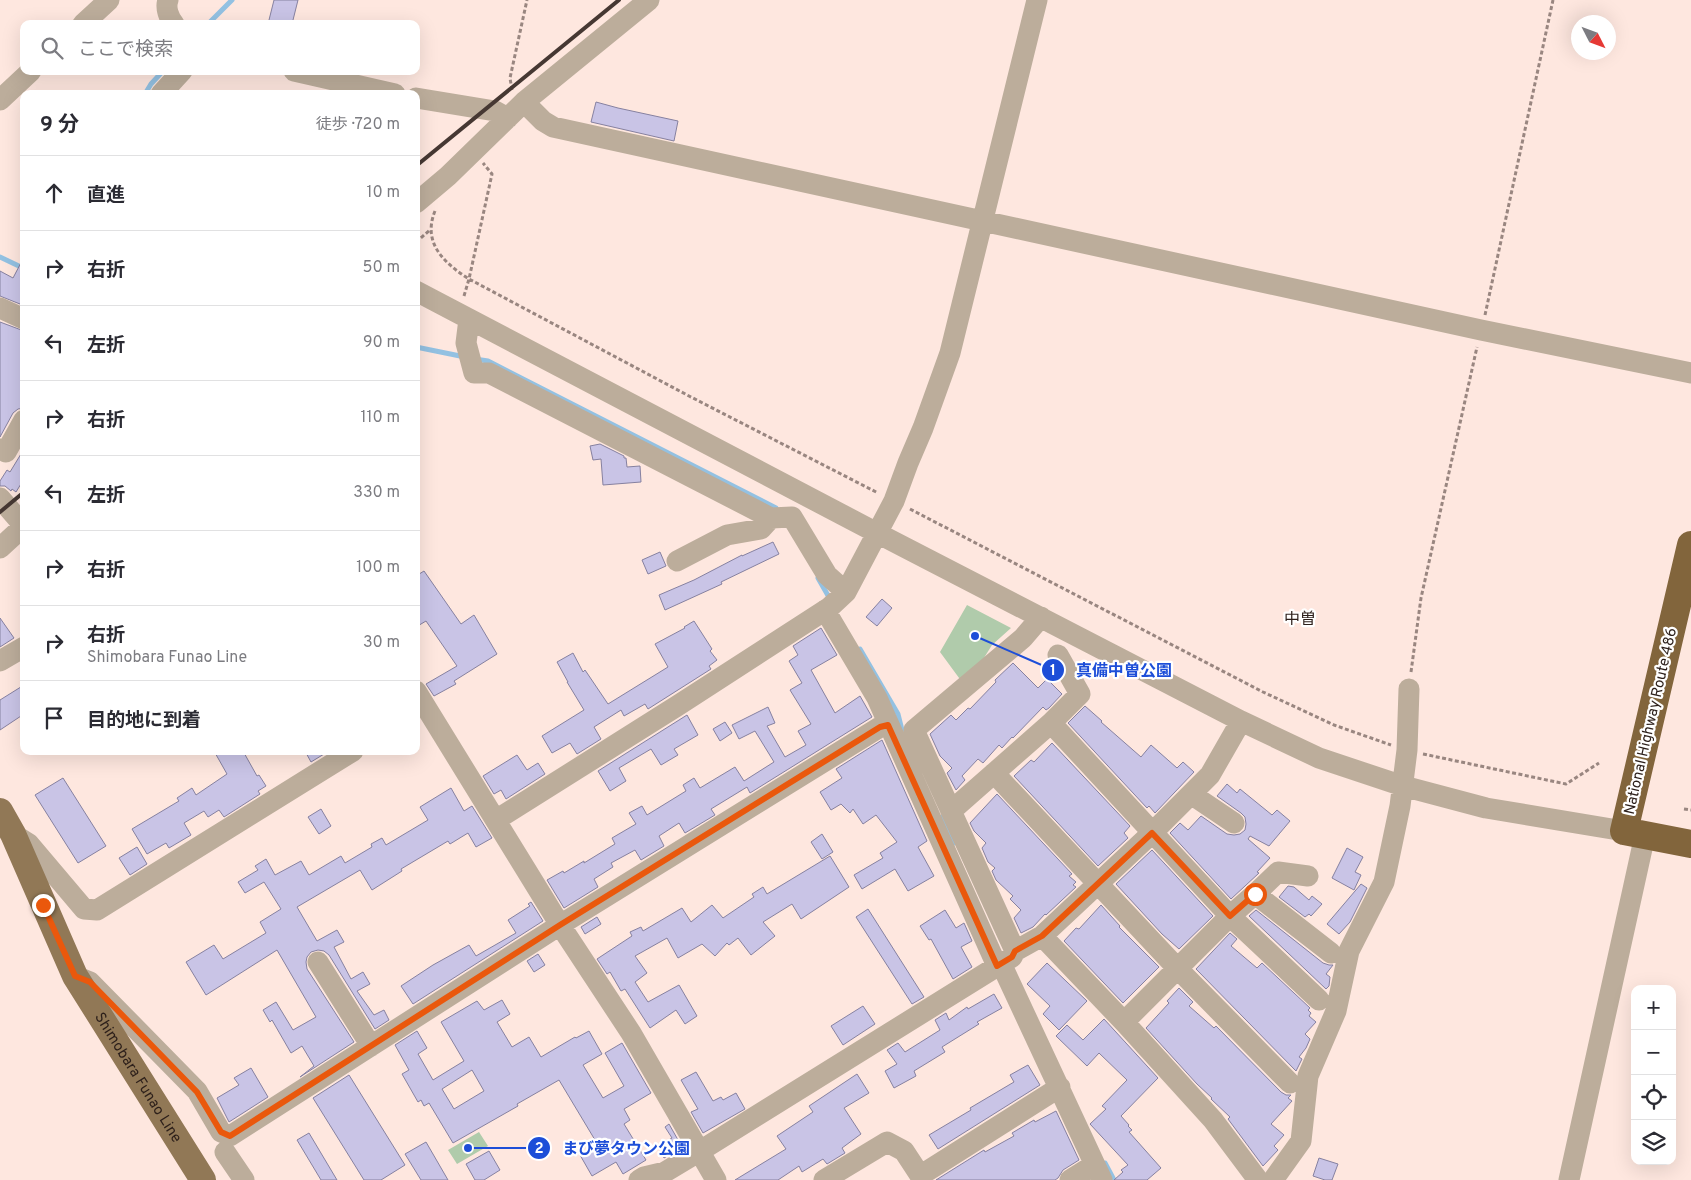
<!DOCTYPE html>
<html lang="ja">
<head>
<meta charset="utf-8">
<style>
	body { margin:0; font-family:Overpass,"Noto Sans JP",sans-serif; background:#f2f2f3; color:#2b2b33 }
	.controls { position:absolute; right:15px; bottom:15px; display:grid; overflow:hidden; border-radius:10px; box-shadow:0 5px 20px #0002 }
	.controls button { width:45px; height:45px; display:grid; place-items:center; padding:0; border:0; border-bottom:1px solid #e1e1e2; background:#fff; color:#2b2b33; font:25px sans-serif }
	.compass { position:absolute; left:1571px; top:15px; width:45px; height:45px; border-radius:50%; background:#fff; box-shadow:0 5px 20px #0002; rotate:132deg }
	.stop { position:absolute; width:15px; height:15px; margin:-11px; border:4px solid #ea580c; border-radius:50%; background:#fff }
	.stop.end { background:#ea580c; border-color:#fff; box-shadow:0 1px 5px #0008 }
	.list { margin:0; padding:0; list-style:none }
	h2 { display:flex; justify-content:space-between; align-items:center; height:65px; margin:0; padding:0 20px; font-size:21px }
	h2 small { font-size:16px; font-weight:400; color:#7c7c81 }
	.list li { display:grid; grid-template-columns:32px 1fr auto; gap:15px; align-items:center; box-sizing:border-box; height:75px; padding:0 20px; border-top:1px solid #e1e1e2 }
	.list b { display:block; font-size:19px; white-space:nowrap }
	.list p { margin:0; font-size:16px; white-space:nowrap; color:#7c7c81 }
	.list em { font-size:16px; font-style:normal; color:#7c7c81 }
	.icon { flex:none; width:28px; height:28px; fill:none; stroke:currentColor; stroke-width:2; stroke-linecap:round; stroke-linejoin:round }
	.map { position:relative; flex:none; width:1691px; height:1180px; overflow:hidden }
	.search { position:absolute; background:#fff; box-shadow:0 5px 20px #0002; left:20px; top:20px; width:400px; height:55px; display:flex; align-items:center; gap:12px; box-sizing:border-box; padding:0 18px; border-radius:10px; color:#7c7c81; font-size:19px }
	.panel { position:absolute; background:#fff; box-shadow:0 5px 20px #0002; left:20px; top:90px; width:400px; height:665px; border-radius:10px }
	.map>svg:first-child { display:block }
	.park { fill:#b0cbab }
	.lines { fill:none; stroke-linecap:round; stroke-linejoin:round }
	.stream { stroke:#93c1e2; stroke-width:5 }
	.building { fill:#c9c4e6; stroke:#8681a0; fill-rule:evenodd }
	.path { stroke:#998680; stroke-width:3; stroke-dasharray:4 2.5; stroke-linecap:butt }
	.minor { stroke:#bcad9b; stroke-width:21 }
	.major { stroke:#917856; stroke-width:26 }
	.highway { stroke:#82653c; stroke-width:28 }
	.rail { stroke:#463833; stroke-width:4 }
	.route { stroke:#ea580c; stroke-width:6 }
	.labels { text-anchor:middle; stroke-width:4.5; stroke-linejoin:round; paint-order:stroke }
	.street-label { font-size:15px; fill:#2c1f1a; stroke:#fff }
	.neighbourhood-label { font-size:16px; fill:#2c1f1a; stroke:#fff }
	.leader { fill:none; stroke:#1d4ed8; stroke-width:2 }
	.callout-dot { fill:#1d4ed8; stroke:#fff; stroke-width:2 }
	.mark-label { font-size:15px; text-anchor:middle; font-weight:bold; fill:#fff }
	.callout-label { font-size:16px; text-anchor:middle; font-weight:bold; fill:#1d4ed8; stroke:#fff; stroke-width:4.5; stroke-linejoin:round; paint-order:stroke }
</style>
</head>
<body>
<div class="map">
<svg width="1691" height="1180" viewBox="0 0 1691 1180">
	<rect width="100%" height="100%" fill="#fee7df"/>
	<path class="park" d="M967,605L1011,628L992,645L977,669L962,682L940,652Z
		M479,1132L488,1146L457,1164L448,1150Z"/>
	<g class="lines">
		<path class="stream" d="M208,24L232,0
			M145,94L151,84L163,71
			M0,257L23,268
			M416,347L465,357
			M475,359L488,361L776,508L777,511
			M818,578L830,599
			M860,649L898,714L902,730
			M942,817L954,843
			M1105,1163L1114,1180"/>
	</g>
	<path class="building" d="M274,0H298L292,24H268Z
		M596,102L618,108L678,121L674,141L591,122Z
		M24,257V298L20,304L0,296V271L13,278Z
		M0,322L24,331V408L18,409L13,413L0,437Z
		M600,444L624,456V458H626L627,467L640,466L641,482L603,485L601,459L593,460L590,446Z
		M24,446V479L16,492L12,489L11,491L5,486H0V481L7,470L10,472L24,449L22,448Z
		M773,542L779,554L721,582L722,584L665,610L659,595L694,580L742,555V556Z
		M660,552L666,566L648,574L642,560Z
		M424,571L461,624L474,615L497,654L454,681L456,684L434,696L426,684L457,666L426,621L416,627V576Z
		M882,599L892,608L877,626L866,617Z
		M0,618L14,638L0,647Z
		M694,621L712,649L710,651L717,660L709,666L711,669L648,709L645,704L624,716L621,710L594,727L601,739L577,754L570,743L552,753L542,736L584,710L567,682H568L557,662L573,653L583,672L585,670L608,704L668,667L655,644L685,628L684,627Z
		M821,628L837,655L811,670L835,713L860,696L872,717L750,793L747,787L711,809L715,815L685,833L679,823L659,836L664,846L641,860L635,850L611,863L613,867L594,879L598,887L564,908L547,880L563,871L564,873L584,861V863L615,844L612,838L636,824L629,813L642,806L647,815L686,791L683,785L694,778L700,788L735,767L744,781L774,762L755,731L739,739L732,725L768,707L775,723L767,726L785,757L806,745L798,731L811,724L790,690L802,683L789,661L798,655L793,646Z
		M1013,663L1038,688L1047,679L1062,694L1049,708L1046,710L1043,707L1013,738L1012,737L1002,748L999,745L983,763L978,759L962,776L965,780L956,790L947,773L952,768L940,756L930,734L951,715L956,720L968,708L970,709L996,682L995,680Z
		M24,685V714L0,730V700Z
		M1085,706L1102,721L1101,722L1141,757L1151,745L1177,768L1183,762L1194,772L1155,813L1149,806L1147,808L1068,723Z
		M687,715L698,735L674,749L678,755L661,765L651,749L619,768L626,781L610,791L598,771Z
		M725,722L732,733L720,741L713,729Z
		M882,740L927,841L918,847L934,876L908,891L895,869L862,889L854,875L883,858L880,853L897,842L876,815L863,824L853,809L850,813L841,804L831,810L820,792L842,778L836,769Z
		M1052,743L1130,826L1124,833L1128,838L1098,866L1014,776L1031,760L1034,762Z
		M214,751H243L257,776L259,775L266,786L258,791L260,794L224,817L219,810L208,817L204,811L184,823L191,835L169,848L166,843L147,854L132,829L179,801L177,798L192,788L196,795L227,774Z
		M305,751H329L311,762Z
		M517,755L527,770L538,763L545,774L506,799L501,790L494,794L483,776Z
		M63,778L106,846L78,863L35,795Z
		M1227,784L1237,793L1240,789L1272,815L1277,810L1290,821L1269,846L1250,836L1248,839L1270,858L1257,872L1259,873L1231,899L1170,833L1180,823L1188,830L1201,816L1227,834L1234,835L1240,834L1245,830L1246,824L1245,817L1241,813L1217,796Z
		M451,788L464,811L472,806L492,838L476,847L468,833L450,844L448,841L401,869L402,871L372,890L360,870L297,907L317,941L337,930L344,942L334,947L351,979L363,972L370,984L357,991L374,1015L384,1010L389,1020L375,1029L329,955L324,951L318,950L311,952L307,957L306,962L307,969L354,1042L300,1077L314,1066L302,1046L291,1053L272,1020L270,1022L263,1010L276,1002L293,1030L316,1017L277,950L206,995L186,962L214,945L223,959L266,933L260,922L281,909L264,882L245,893L238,882L258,870L255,866L266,859L275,875L301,861L309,875L341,856L345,863L372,847L371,844L382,838L386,845L428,820L420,807Z
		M997,794L1072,874L1069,876L1076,882L1073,885L1076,887L1046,915L1045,914L1033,927L1021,933L1014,918L1021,910L1010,899L1013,896L996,880L992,871L995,868L988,862L982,848L986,843L974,831L970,823Z
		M321,809L331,826L319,834L308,817Z
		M822,834L833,852L822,859L811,842Z
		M137,847L147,864L130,875L119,858Z
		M1347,848L1363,857L1355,872L1361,875L1354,890L1332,878Z
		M1152,850L1213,916L1179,949L1162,934L1116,884Z
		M830,856L849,887L801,919L792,904L763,922L775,936L751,955L738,938L729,945L727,943L715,956L702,944L678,958L667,938L635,956L647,973L635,982L648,1002L679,985L697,1016L685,1024L676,1010L650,1028L625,989L621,991L610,972L607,974L597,959L632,936L630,932L641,927L643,931L682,908L691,922L712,905L723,918L754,897L752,894L763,887L767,894Z
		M1361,884L1367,888L1350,922L1339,934L1327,924Z
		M1288,886L1294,887L1309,900L1312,896L1322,904L1311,916L1309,914L1305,917L1279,897Z
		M531,902L543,921L413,1004L401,986L433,965L469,945L476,956L516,933L508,920L530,906L528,904Z
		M1101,905L1120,926L1119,927L1159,967L1123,1003L1064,941L1076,928L1079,929Z
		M868,909L924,997L912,1004L856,917Z
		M945,910L956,928L964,923L972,941L961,947L972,967L953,979L931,939L929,940L920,926Z
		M1256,910L1323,963L1329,965H1333L1326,974L1330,977L1329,986L1326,989L1249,916Z
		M597,917L601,924L585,934L581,927Z
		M1230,933L1237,939L1231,946L1257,968L1262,963L1310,1008L1308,1010L1311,1013L1309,1016L1316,1022L1305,1034L1310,1039L1306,1048L1299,1057L1302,1059L1296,1071L1196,969Z
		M538,954L545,965L534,972L527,961Z
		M1047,963L1087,1001L1059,1030L1043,1014L1050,1006L1027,984Z
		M1179,988L1193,1002L1189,1006L1214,1028L1216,1026L1281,1092L1286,1095H1291L1288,1098L1292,1101L1271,1124L1284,1135L1274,1146L1278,1150L1263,1166L1228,1119L1230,1117L1211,1099L1212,1098L1197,1084L1146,1028L1169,1003L1167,1001Z
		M994,994L1002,1008L977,1022L979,1024L942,1047L945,1052L914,1071L916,1076L894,1088L885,1071L897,1064L887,1050L898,1043L905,1052L940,1030L935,1020L946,1013L949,1020L967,1007L968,1009Z
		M502,1000L510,1014L497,1022L512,1047L529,1037L541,1057L575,1037L576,1038L589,1031L602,1054L583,1065L603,1098L624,1086L605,1053L622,1043L651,1093L624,1109L630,1120L624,1124L646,1160L623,1174L616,1162L592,1176L580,1155L598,1145L559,1080L517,1104L518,1106L453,1143L429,1103L424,1106L421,1100L418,1102L402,1074L409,1070L395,1045L417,1031L427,1048L418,1054L433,1080L464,1061L441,1022L477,1001L484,1010ZM472,1070L484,1091L454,1109L442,1089Z
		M863,1006L875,1024L843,1045L831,1026Z
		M1104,1019L1158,1078L1121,1116L1129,1125L1128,1126L1132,1130L1129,1132L1161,1168L1147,1180H1114L1123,1172L1121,1170L1128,1165L1090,1124L1106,1109L1102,1106L1127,1080L1099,1053L1087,1066L1056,1036L1067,1025L1083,1040Z
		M1028,1065L1040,1085L938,1149L929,1135L971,1110L970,1108L1014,1082L1010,1075Z
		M251,1068L268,1097L229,1122L217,1098L239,1085L234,1078Z
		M696,1072L713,1101L721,1097L723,1100L736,1093L745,1109L703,1133L691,1112L698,1109L681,1080Z
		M857,1074L869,1093L844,1108L861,1134L842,1148L845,1153L827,1164L823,1159L802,1172L799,1166L778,1180H735L786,1149L777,1136L813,1112L809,1106Z
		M349,1075L405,1165L381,1180H364L313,1098Z
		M1056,1111L1079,1160L1063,1170L1058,1178L1055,1180H936L984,1150L985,1152L1014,1136L1012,1133L1034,1120L1035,1122Z
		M669,1124L682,1147L664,1158L658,1146L672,1138L665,1127Z
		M309,1133L337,1180H321L297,1140Z
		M426,1142L448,1180H421L405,1154Z
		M489,1151L500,1170L484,1180H475L466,1164Z
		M1319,1158L1338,1164L1332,1180H1325L1313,1176Z"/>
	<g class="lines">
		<path class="path" d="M512,90L510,78L527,0
			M435,211C422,243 444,263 469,279L689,396L878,493
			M416,242L430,230
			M464,296L469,279L492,174L483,163
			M1485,315L1553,0
			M910,509L1263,692L1334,725L1391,745
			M1411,672L1421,598L1477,347
			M1423,754L1566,784L1599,763
			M1684,809L1691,810"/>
		<path class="minor" d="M168,0C165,8 169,18 174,24
			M83,24L109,0
			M294,71L395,94
			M161,94L182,71
			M416,98L495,111L508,118
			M0,100L31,71
			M524,102L543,121L553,127L1481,330L1691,373
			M416,203L448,176L524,102L649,0
			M416,291L877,533L1241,721L1319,758L1403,786L1486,808L1624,831
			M0,308L24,319
			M469,319L466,343L474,373H489L771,518L792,517L827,575L846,592
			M0,449L6,452L24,420
			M0,498L24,526
			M0,548L24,526
			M677,561L727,535L761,529L771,518
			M825,610L877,698L997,966L1005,972L1102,1180
			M1058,655L1080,694L1051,723L1230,916L1124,1022
			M0,661L24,647
			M416,691L560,925L631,1033L716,1180
			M994,773L1178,969L1290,1083
			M1191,794L1234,823
			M951,811L1051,723
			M496,820L677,706L830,607L846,592L894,501L908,463L923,428L950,353L1037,0
			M13,834L29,844L84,909L97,910L353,751
			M1255,894L1278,872L1308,876
			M1042,936L1124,1022L1213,1120L1258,1180
			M1015,951L914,730L1023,638L1041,617
			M318,962L371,1046
			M80,978L90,982L197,1091L221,1132L230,1136L560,925L880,727L888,725
			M1319,1000L1230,916L1255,894L1331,953
			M225,1152L244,1180
			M921,1175L1060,1087
			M639,1180L644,1177L665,1172L700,1151L1012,957L1015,951L1042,936L1152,833L1210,775L1241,721
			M824,1180L887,1142L904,1151L923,1180
			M1070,1180L1094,1165
			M1273,1180L1301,1141L1308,1076L1336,1011L1349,951L1384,882L1400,806L1407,750L1409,689
			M1569,1180L1645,835"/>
		<path class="major" id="s1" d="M0,811L13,834L75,976L203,1180"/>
		<path class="highway" d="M1691,545L1624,831L1691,844"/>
		<path class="rail" d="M416,166L619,0
			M0,512L24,492"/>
	</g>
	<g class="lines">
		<path class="route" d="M43,905L75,976L90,982L197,1092L221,1132L230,1136L560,925L880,727L888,725L997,966L1012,957L1015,951L1042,936L1152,833L1230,916L1255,894"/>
	</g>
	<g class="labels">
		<g class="street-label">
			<text transform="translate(1650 721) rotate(-77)" y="5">National Highway Route 486</text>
			<text dy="5" stroke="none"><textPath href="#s1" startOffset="301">Shimobara Funao Line</textPath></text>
		</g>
		<g class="neighbourhood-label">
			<text x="1300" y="624">中曽</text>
		</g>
	</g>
	<path class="leader" d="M975 636L1053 670M468 1148L539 1148"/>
	<g class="callout-dot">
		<circle cx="975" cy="636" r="5"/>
		<circle cx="468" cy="1148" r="5"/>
		<circle cx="1053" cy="670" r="12"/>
		<circle cx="539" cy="1148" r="12"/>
	</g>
	<g class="mark-label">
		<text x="1053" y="675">1</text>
		<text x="539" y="1153">2</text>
	</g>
	<g class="callout-label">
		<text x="1124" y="676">真備中曽公園</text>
		<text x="626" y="1154">まび夢タウン公園</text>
	</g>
</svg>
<div class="controls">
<button>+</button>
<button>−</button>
<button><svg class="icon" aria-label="locate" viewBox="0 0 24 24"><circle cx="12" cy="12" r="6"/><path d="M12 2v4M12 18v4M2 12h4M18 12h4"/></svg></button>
<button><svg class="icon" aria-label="layers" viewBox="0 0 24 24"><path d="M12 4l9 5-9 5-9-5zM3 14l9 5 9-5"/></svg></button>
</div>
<svg class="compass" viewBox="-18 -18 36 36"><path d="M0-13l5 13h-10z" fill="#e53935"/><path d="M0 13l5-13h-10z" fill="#7c7c81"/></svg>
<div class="stop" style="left:1255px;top:894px"></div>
<div class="stop end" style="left:43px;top:905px"></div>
<div class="search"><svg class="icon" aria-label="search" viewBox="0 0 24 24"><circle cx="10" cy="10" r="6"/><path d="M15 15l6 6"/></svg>ここで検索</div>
<section class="panel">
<h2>9 分<small>徒歩 · 720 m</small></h2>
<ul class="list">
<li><svg class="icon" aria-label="ahead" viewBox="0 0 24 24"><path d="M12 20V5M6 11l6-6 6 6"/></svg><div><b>直進</b></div><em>10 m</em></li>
<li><svg class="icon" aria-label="right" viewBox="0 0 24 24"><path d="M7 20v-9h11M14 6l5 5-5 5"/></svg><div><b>右折</b></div><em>50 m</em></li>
<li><svg class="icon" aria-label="left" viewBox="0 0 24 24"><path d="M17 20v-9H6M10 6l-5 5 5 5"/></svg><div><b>左折</b></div><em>90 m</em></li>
<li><svg class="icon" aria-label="right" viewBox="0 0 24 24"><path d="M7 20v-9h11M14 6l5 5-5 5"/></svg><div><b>右折</b></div><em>110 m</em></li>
<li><svg class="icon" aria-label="left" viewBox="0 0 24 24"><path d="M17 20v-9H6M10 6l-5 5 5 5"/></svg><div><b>左折</b></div><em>330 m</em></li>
<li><svg class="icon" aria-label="right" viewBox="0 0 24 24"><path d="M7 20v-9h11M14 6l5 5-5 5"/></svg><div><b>右折</b></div><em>100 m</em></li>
<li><svg class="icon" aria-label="right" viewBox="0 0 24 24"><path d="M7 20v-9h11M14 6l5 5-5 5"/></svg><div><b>右折</b><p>Shimobara Funao Line</p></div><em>30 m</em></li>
<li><svg class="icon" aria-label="arrive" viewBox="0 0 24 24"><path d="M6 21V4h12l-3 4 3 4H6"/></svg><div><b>目的地に到着</b></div></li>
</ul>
</section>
</div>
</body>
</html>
